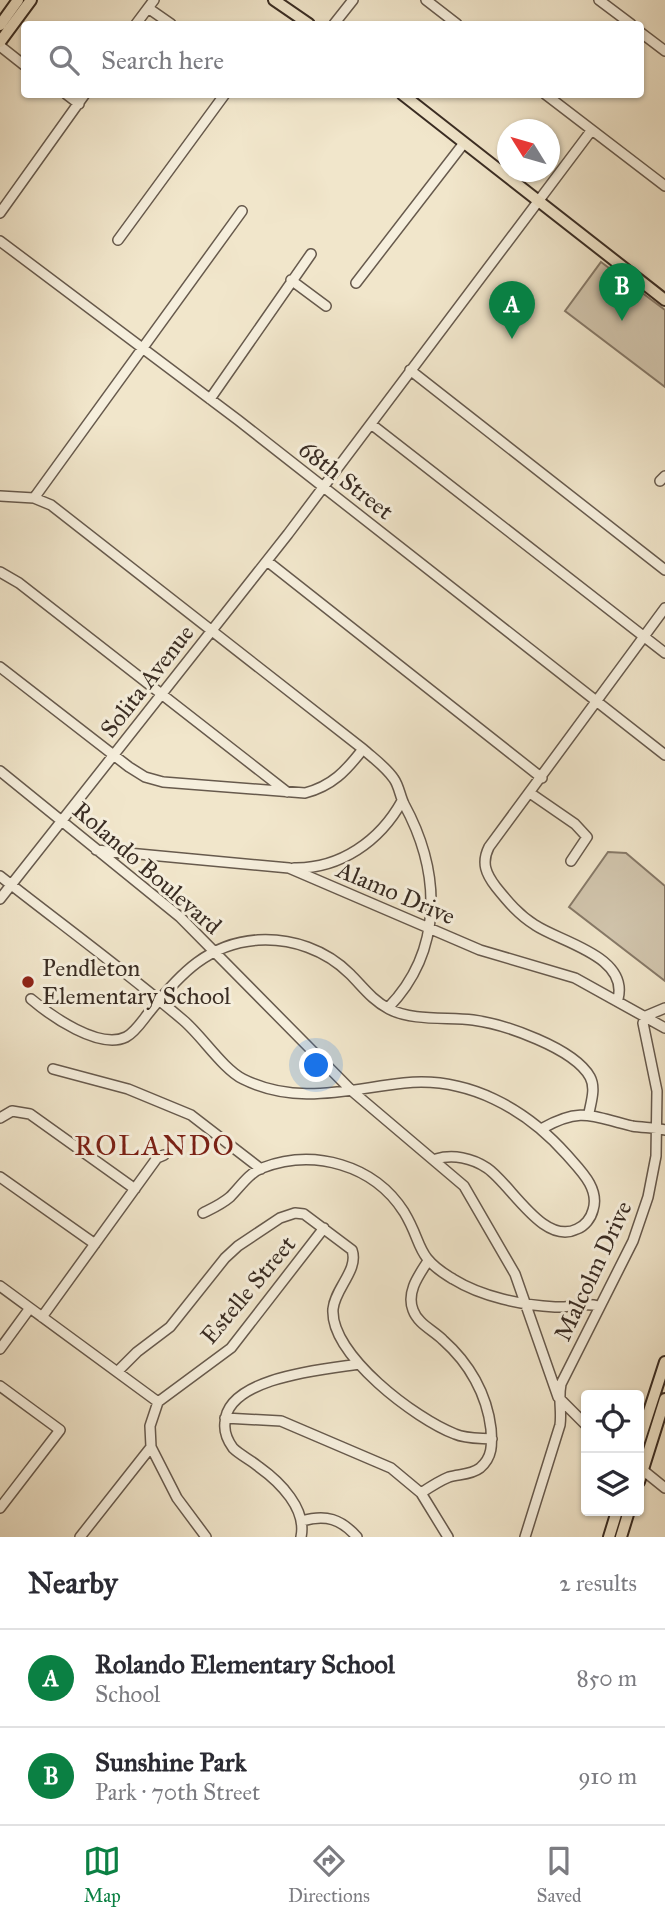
<!DOCTYPE html>
<html lang="en">
<head>
<meta charset="utf-8">
<style>
	body { margin:0; font-family:"IM FELL Great Primer",serif; background:#f7f7f7; color:#2b2b33 }
	.controls { position:absolute; right:21px; bottom:21px; display:grid; overflow:hidden; border-radius:7px; box-shadow:0 2px 5px #0004 }
	.controls button { width:63px; height:63px; display:grid; place-items:center; padding:0; border:0; border-bottom:2px solid #e1e1e2; background:#fff; color:#2b2b33; font:35px sans-serif }
	.compass { position:absolute; left:497px; top:119px; width:63px; height:63px; border-radius:50%; background:#fff; box-shadow:0 2px 5px #0004; rotate:307deg }
	.you { position:absolute; left:317px; top:1066px; width:24px; height:24px; margin:-18px; border:5px solid #fff; border-radius:50%; background:#1a73e8; box-shadow:0 0 0 10px #1a73e833 }
	.badge { display:grid; place-items:center; width:46px; height:46px; border-radius:50%; background:#0b8043; color:#fff; font-size:23px; font-weight:700 }
	.pin { position:absolute; translate:-50% -58px; filter:drop-shadow(0 2px 4px #0008) }
	.pin::after { content:''; position:absolute; top:37px; width:24px; height:21px; background:inherit; clip-path:polygon(0 0,100% 0,50% 100%) }
	.list { margin:0; padding:0; list-style:none }
	h2 { display:flex; justify-content:space-between; align-items:center; height:91px; margin:0; padding:0 28px; font-size:30px }
	h2 small { font-size:23px; font-weight:400; color:#7c7c81 }
	.list li { display:grid; grid-template-columns:46px 1fr auto; gap:21px; align-items:center; box-sizing:border-box; height:98px; padding:0 28px; border-top:2px solid #e1e1e2 }
	.list b { display:block; font-size:26px; white-space:nowrap }
	.list p { margin:0; font-size:23px; white-space:nowrap; color:#7c7c81 }
	.list em { font-size:23px; font-style:normal; color:#7c7c81 }
	.icon { flex:none; width:38px; height:38px; fill:none; stroke:currentColor; stroke-width:2; stroke-linecap:round; stroke-linejoin:round }
	.map { position:relative; flex:none; width:665px; height:1537px; overflow:hidden }
	.search { position:absolute; background:#fff; box-shadow:0 2px 5px #0004; left:21px; right:21px; top:21px; height:77px; display:flex; align-items:center; gap:18px; box-sizing:border-box; padding:0 24px; border-radius:7px; color:#7c7c81; font-size:26px }
	.sheet { height:287px; background:#fff }
	nav { display:flex; justify-content:space-around; align-items:center; box-sizing:border-box; height:98px; border-top:2px solid #e1e1e2; background:#fff; font-size:19px; color:#7c7c81 }
	nav a { display:grid; justify-items:center; gap:4px }
	nav .on { color:#0b8043 }
	.map>svg:first-child { display:block }
	.green { fill:#d2c6ae; stroke:#867968; stroke-width:2 }
	.lines { fill:none; stroke-linecap:round; stroke-linejoin:round }
	.minor-casing { stroke:#675a4d; stroke-width:12 }
	.major-casing { stroke:#392c23; stroke-width:14 }
	.minor { stroke:#f6efdd; stroke-width:9 }
	.major { stroke:#f1e6cb; stroke-width:10 }
	.poi-dot { fill:#8f2418; stroke:#f6efdd; stroke-width:2.5 }
	.labels { text-anchor:middle; stroke-width:6; stroke-linejoin:round; paint-order:stroke }
	.street-label { font-size:24px; fill:#392c23; stroke:#f6efdd }
	.poi-label { font-size:24px; fill:#392c23; stroke:#f6efdd; text-anchor:start }
	.quarter-label { font-size:28px; letter-spacing:2px; fill:#7a1f14; stroke:#f6efdd }
</style>
</head>
<body>
<div class="map">
<svg width="665" height="1537" viewBox="0 0 665 1537">
	<rect width="100%" height="100%" fill="#f1e6cb"/>
	<filter id="stains"><feTurbulence type="fractalNoise" baseFrequency=".00286" numOctaves="4"/><feColorMatrix values="0 0 0 0 .2 0 0 0 0 .09 0 0 0 0 .02 0 0 0 .5 -.17"/></filter>
	<radialGradient id="worn" r=".72"><stop offset=".6" stop-color="#630" stop-opacity="0"/><stop offset="1" stop-color="#630" stop-opacity=".3"/></radialGradient>
	<path class="green" d="M601,262L665,310V387L565,311Z
		M608,852L626,853L665,886V981L569,907Z"/>
	<g class="lines">
		<g class="minor-casing">
			<path id="minor" d="M426,0L457,24
				M599,0L631,24
				M148,8L171,24
				M136,24L154,0
				M334,24L353,0
				M640,32L665,51
				M0,46L24,65
				M66,94L79,104
				M545,94L665,186
				M0,213L85,94
				M118,240L225,94
				M0,241L238,420L665,755
				M291,280L326,306
				M356,283L464,143
				M410,370L665,570
				M210,399L311,254
				M371,424L665,653
				M660,481L665,476
				M0,496L34,498L51,505L363,749C373,758 386,767 394,779C399,786 400,796 404,804C441,872 444,950 388,1008
				M34,498L242,211
				M267,561L542,778
				M0,572L19,583L287,792
				M0,667L129,767L145,777L163,782L305,793C332,786 346,771 363,749
				M0,771L180,917L352,1091L464,1186L515,1274L558,1397L586,1425
				M530,793L575,824L587,837L571,861
				M96,850L289,868L480,950L575,978L665,1028
				M294,868C340,869 380,841 402,801
				M0,876C61,924 124,970 183,1020C202,1036 223,1069 243,1079C297,1106 349,1089 404,1083C468,1076 526,1109 567,1155C580,1170 600,1188 593,1210C591,1218 585,1226 577,1229C543,1246 511,1184 487,1168C472,1158 453,1154 436,1159
				M0,899L288,534L591,131
				M31,999C51,1016 99,1050 126,1037C136,1032 144,1018 151,1010C180,974 209,943 258,940C292,938 326,950 350,974C363,987 372,1000 389,1009C412,1021 447,1017 473,1020C504,1024 574,1048 590,1077C596,1088 591,1102 589,1113
				M618,999C629,956 560,942 535,925C519,915 508,902 496,887C486,874 481,863 489,847L665,608
				M53,1069L128,1089L191,1115L261,1169
				M0,1118L12,1111L30,1114L135,1189
				M543,1128C582,1106 593,1117 632,1126C643,1128 654,1127 665,1130
				M0,1177L95,1244
				M203,1213C213,1208 222,1204 230,1197C240,1187 249,1173 262,1168C314,1148 374,1165 404,1212C424,1245 414,1256 453,1279C482,1297 522,1305 555,1307C569,1308 585,1302 598,1306
				M0,1286L158,1402
				M42,1317L157,1158L164,1155
				M0,1349L30,1308
				M118,1371L137,1352L170,1327L225,1258L238,1246L280,1218L295,1213L304,1214L352,1250C359,1270 335,1288 333,1309C330,1355 416,1419 455,1434C466,1439 480,1438 492,1439
				M0,1386L60,1430L0,1508
				M225,1418L281,1421L391,1468L421,1493L448,1537
				M151,1447L177,1498L206,1537
				M639,1467L665,1488
				M421,1493C430,1487 439,1481 449,1477C459,1474 471,1475 480,1468C493,1457 492,1444 491,1429C487,1394 469,1363 443,1340C433,1330 418,1324 413,1310C406,1292 419,1275 428,1261
				M302,1521C326,1514 341,1519 357,1537
				M80,1537L151,1447L150,1426L158,1402L231,1348L324,1228
				M301,1537C307,1509 280,1482 259,1467C251,1460 240,1455 233,1448C228,1441 224,1431 225,1423C226,1377 326,1369 359,1364
				M525,1537L560,1425C562,1411 558,1399 561,1384L633,1241L648,1197L656,1156L657,1091L643,1023L646,1016L665,1008"/>
		</g>
		<g class="major-casing">
			<path id="major" d="M274,0L309,24
				M0,25L18,0
				M0,42L31,0
				M402,94L665,300
				M639,1442L665,1362
				M639,1482L665,1399
				M609,1537L617,1511
				M621,1537L629,1511"/>
		</g>
		<use href="#minor" class="minor"/>
		<use href="#major" class="major"/>
	</g>
	<circle class="poi-dot" cx="28" cy="982" r="7"/>
	<g class="labels">
		<g class="street-label">
			<text transform="translate(346 480) rotate(38)" y="8">68th Street</text>
			<text transform="translate(147 681) rotate(-52)" y="8">Solita Avenue</text>
			<text transform="translate(147 868) rotate(41)" y="8">Rolando Boulevard</text>
			<text transform="translate(396 893) rotate(23)" y="8">Alamo Drive</text>
			<text transform="translate(593 1271) rotate(-65)" y="8">Malcolm Drive</text>
			<text transform="translate(248 1290) rotate(-50)" y="8">Estelle Street</text>
		</g>
		<g class="poi-label">
			<text x="42" y="976">Pendleton<tspan x="42" dy="28">Elementary School</tspan></text>
		</g>
		<g class="quarter-label">
			<text x="155" y="1155">ROLANDO</text>
		</g>
	</g>
	<rect width="100%" height="100%" filter="url(#stains)"/>
	<rect width="100%" height="100%" fill="url(#worn)"/>
</svg>
<div class="controls">
<button><svg class="icon" aria-label="locate" viewBox="0 0 24 24"><circle cx="12" cy="12" r="6"/><path d="M12 2v4M12 18v4M2 12h4M18 12h4"/></svg></button>
<button><svg class="icon" aria-label="layers" viewBox="0 0 24 24"><path d="M12 4l9 5-9 5-9-5zM3 14l9 5 9-5"/></svg></button>
</div>
<svg class="compass" viewBox="-18 -18 36 36"><path d="M0-13l5 13h-10z" fill="#e53935"/><path d="M0 13l5-13h-10z" fill="#7c7c81"/></svg>
<div class="you"></div>
<div class="pin badge" style="left:512px;top:339px">A</div>
<div class="pin badge" style="left:622px;top:321px">B</div>
<div class="search"><svg class="icon" aria-label="search" viewBox="0 0 24 24"><circle cx="10" cy="10" r="6"/><path d="M15 15l6 6"/></svg>Search here</div>
</div>
<section class="sheet">
<h2>Nearby<small>2 results</small></h2>
<ul class="list">
<li><span class="badge">A</span><div><b>Rolando Elementary School</b><p>School</p></div><em>850 m</em></li>
<li><span class="badge">B</span><div><b>Sunshine Park</b><p>Park · 70th Street</p></div><em>910 m</em></li>
</ul>
</section>
<nav>
<a class="on"><svg class="icon" aria-label="map" viewBox="0 0 24 24"><path d="M3 6l6-2 6 2 6-2v14l-6 2-6-2-6 2zM9 4v14M15 6v14"/></svg>Map</a>
<a><svg class="icon" aria-label="directions" viewBox="0 0 24 24"><path d="M12 3l9 9-9 9-9-9zM9 14v-3h6M13 9l2 2-2 2"/></svg>Directions</a>
<a><svg class="icon" aria-label="saved" viewBox="0 0 24 24"><path d="M7 4h10v16l-5-4-5 4z"/></svg>Saved</a>
</nav>
</body>
</html>
